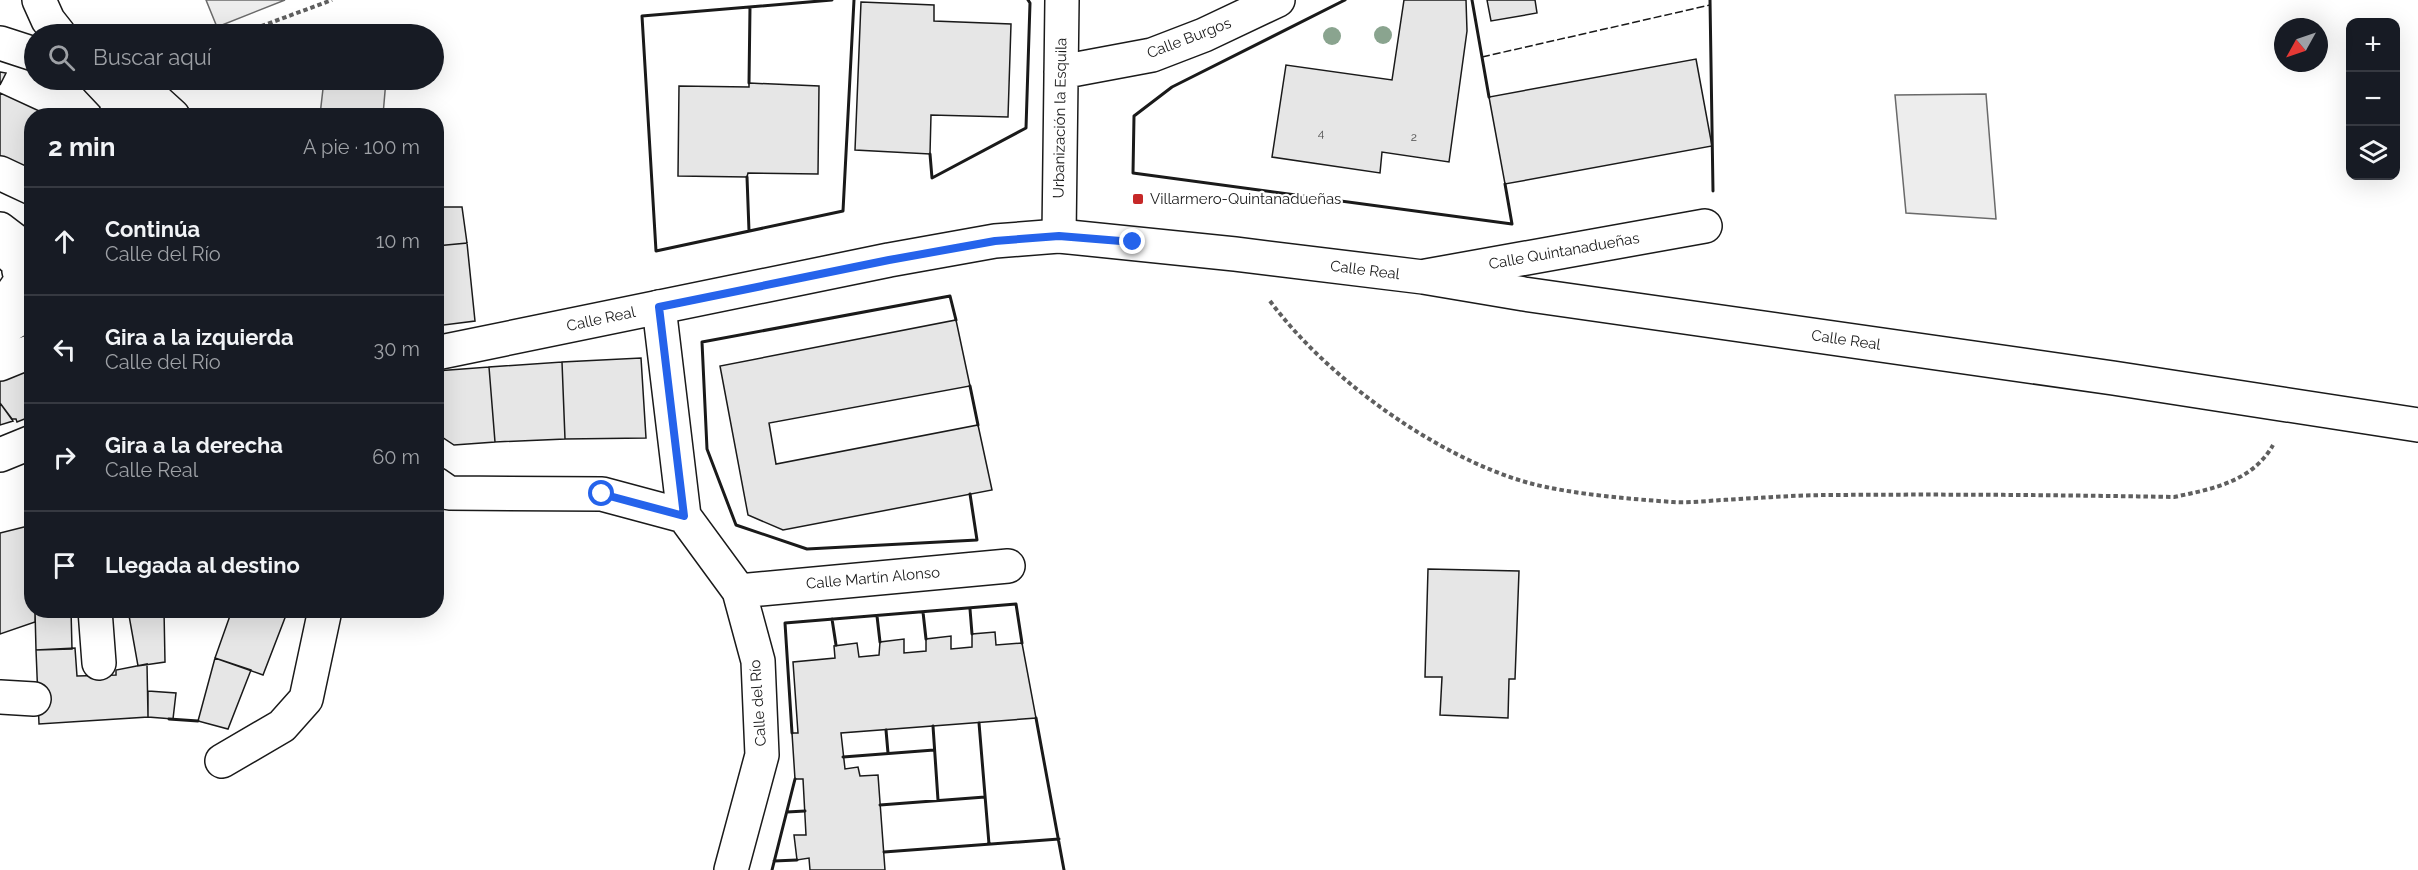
<!DOCTYPE html>
<html lang="es">
<head>
<meta charset="utf-8">
<style>
	body { margin:0; font-family:Raleway,sans-serif; background:#20242c; color:#f1f3f6 }
	.controls { position:absolute; right:18px; top:18px; display:grid; overflow:hidden; border-radius:12px; box-shadow:0 6px 24px #0002 }
	.controls button { width:54px; height:54px; display:grid; place-items:center; padding:0; border:0; border-bottom:2px solid #363941; background:#171b24; color:#f1f3f6; font:30px sans-serif }
	.compass { position:absolute; left:2274px; top:18px; width:54px; height:54px; border-radius:50%; background:#171b24; box-shadow:0 6px 24px #0002; rotate:230deg }
	.stop { position:absolute; width:18px; height:18px; margin:-14px; border:4px solid #2563eb; border-radius:50%; background:#fff }
	.stop.end { background:#2563eb; border-color:#fff; box-shadow:0 2px 6px #0008 }
	.list { margin:0; padding:0; list-style:none }
	h2 { display:flex; justify-content:space-between; align-items:center; height:78px; margin:0; padding:0 24px; font-size:26px }
	h2 small { font-size:20px; font-weight:400; color:#9ea1a6 }
	.list li { display:grid; grid-template-columns:39px 1fr auto; gap:18px; align-items:center; box-sizing:border-box; height:108px; padding:0 24px; border-top:2px solid #363941 }
	.list b { display:block; font-size:22px; white-space:nowrap }
	.list p { margin:0; font-size:20px; white-space:nowrap; color:#9ea1a6 }
	.list em { font-size:20px; font-style:normal; color:#9ea1a6 }
	.icon { flex:none; width:33px; height:33px; fill:none; stroke:currentColor; stroke-width:2; stroke-linecap:round; stroke-linejoin:round }
	.map { position:relative; flex:none; width:2418px; height:870px; overflow:hidden }
	.search { position:absolute; background:#171b24; box-shadow:0 6px 24px #0002; left:24px; top:24px; width:420px; height:66px; display:flex; align-items:center; gap:15px; box-sizing:border-box; padding:0 21px; border-radius:33px; color:#9ea1a6; font-size:22px }
	.panel { position:absolute; background:#171b24; box-shadow:0 6px 24px #0002; left:24px; top:108px; width:420px; height:510px; border-radius:24px }
	.map>svg:first-child { display:block }
	.built { fill:#ededed; stroke:#6a6a6a; stroke-width:1.5 }
	.building { fill:#e6e6e6; stroke:#1a1a1a; stroke-width:1.5 }
	.lines { fill:none; stroke-linecap:round; stroke-linejoin:round }
	.street-casing { stroke:#1a1a1a; stroke-width:36 }
	.secondary-casing { stroke:#1a1a1a; stroke-width:36 }
	.path { stroke:#5f5f5f; stroke-width:4; stroke-dasharray:4.5 3; stroke-linecap:butt }
	.street { stroke:#fff; stroke-width:33 }
	.secondary { stroke:#fff; stroke-width:33 }
	.fence { stroke:#1a1a1a; stroke-width:1.5; stroke-dasharray:8 3; stroke-linecap:butt }
	.wall { stroke:#1a1a1a; stroke-width:3 }
	.tree { fill:#8aa48f }
	.route { stroke:#2563eb; stroke-width:8 }
	.poi-dot { fill:#c62828; stroke:#fff; stroke-width:2 }
	.labels { text-anchor:middle; stroke-width:4.5; stroke-linejoin:round; paint-order:stroke }
	.number-label { font-size:12px; fill:#4d4d4d }
	.street-label { font-size:15px; fill:#1a1a1a; stroke:#fff }
	.poi-label { font-size:15px; fill:#1a1a1a; stroke:#fff; text-anchor:start }
</style>
</head>
<body>
<div class="map">
<svg width="2418" height="870" viewBox="0 0 2418 870">
	<rect width="100%" height="100%" fill="#fff"/>
	<path class="built" d="M206,0H285L217,27Z
		M324,80H386L383,115H320Z
		M1986,94L1996,219L1906,213L1895,95Z"/>
	<path class="building" d="M1404,0H1466L1467,31L1449,162L1382,152L1380,173L1272,157L1286,65L1392,80Z
		M1487,0H1535L1537,13L1491,21Z
		M861,2L934,5V21L1011,24L1008,117L931,115L930,154L855,150Z
		M1696,59L1712,146L1505,184L1489,97Z
		M0,72L6,73L0,85Z
		M749,83L819,86L818,174L748,173L747,177L678,176L679,86L749,87Z
		M0,93L50,116H32V188L0,173Z
		M436,207H462L467,243L436,246Z
		M467,243L475,321L436,326V246Z
		M956,320L970,386L769,423L776,464L978,425L992,490L783,530L748,515L720,366Z
		M32,351V416L17,422L16,419H12L0,403V364Z
		M641,358L646,438L565,439L562,362Z
		M562,362L565,439L495,442L489,367Z
		M489,367L495,442L454,445L436,433V371Z
		M0,403L13,421L0,425Z
		M32,525V610H35V622L0,634V533Z
		M1428,569L1519,571L1515,679H1509L1508,718L1440,715L1442,677H1425Z
		M35,610H71L72,649L36,650Z
		M128,610H164L165,662L138,666Z
		M232,610H288L263,675L215,658Z
		M995,632L996,645L1022,643L1036,718L841,733L845,769L858,767L860,776L878,775L885,870H810L809,858L797,860L794,835H806L803,779H795L792,733H798L793,662L835,658L834,646L857,643L859,657L879,655L880,642L904,639V653L926,651V639L951,636V649L972,647V634Z
		M75,648L77,676L116,675V670L147,664L148,717L39,724L36,650Z
		M215,658L251,670L228,729L198,721Z
		M148,691L176,693L173,719L148,717Z"/>
	<g class="lines">
		<g class="street-casing">
			<path id="street" d="M39,0L48,20L59,34
				M0,43L34,54
				M1061,72L1152,55L1204,35L1278,0
				M98,80L132,116
				M115,116L120,104L139,85L173,116
				M0,173L32,188
				M0,229L21,245L12,257L23,266L19,271L25,275L2,308L0,307
				M1059,236L1062,0
				M1426,276L1705,226
				M659,307L684,516L739,591L758,661L762,755L731,870
				M0,331L32,311
				M0,364L32,351
				M436,484L449,493L602,494L684,516
				M739,591L1008,566
				M95,610L99,663
				M0,697L34,699
				M222,761L282,726L306,699L325,610"/>
		</g>
		<g class="secondary-casing">
			<path id="secondary" d="M436,353L889,260L995,241L1059,236L1235,254L1423,277L1524,294L2113,378L2418,425
				M0,455L32,442"/>
		</g>
		<path class="path" d="M240,34L332,0
			M1270,301C1327,378 1436,457 1529,483C1570,494 1629,499 1673,502C1689,503 1706,501 1722,500C1759,498 1796,495 1833,495C1947,494 2060,495 2174,497C2212,489 2252,482 2273,445"/>
		<use href="#street" class="street"/>
		<use href="#secondary" class="secondary"/>
		<path class="fence" d="M1482,57L1710,5"/>
		<path class="wall" d="M832,0L642,16L656,251L843,211L854,0
			M1345,0L1172,87L1134,116L1133,173L1512,224L1505,184
			M1472,0L1489,97
			M1710,0L1713,191
			M749,83L750,7
			M930,154L932,178L1026,128L1030,3L1028,0
			M747,177L749,231
			M956,320L950,296L702,342L707,449L736,525L807,549L977,540L970,494
			M970,386L978,425
			M970,609L972,634
			M923,612L926,639
			M877,616L880,642
			M832,619L836,645
			M1036,718L1064,870
			M169,719L198,721
			M979,723L989,844
			M933,726L938,800
			M886,730L888,753
			M792,733L785,623L1016,604L1022,643
			M843,757L934,750
			M880,805L985,797
			M787,812L805,811
			M884,852L1059,839
			M774,861L797,860
			M772,870L795,779"/>
	</g>
	<g class="tree">
		<circle cx="1383" cy="35" r="9"/>
		<circle cx="1332" cy="36" r="9"/>
	</g>
	<g class="lines">
		<path class="route" d="M602,494L684,516L659,307L889,260L995,241L1059,236L1133,242"/>
	</g>
	<rect class="poi-dot" x="1132" y="193" width="12" height="12" rx="3"/>
	<g class="labels">
		<g class="number-label">
			<text x="1321" y="137">4</text>
			<text x="1414" y="141">2</text>
		</g>
		<g class="street-label">
			<text transform="translate(1189 38) rotate(-21)" y="5">Calle Burgos</text>
			<text transform="translate(1060 118) rotate(-89)" y="5">Urbanización la Esquila</text>
			<text transform="translate(1564 251) rotate(-10)" y="5">Calle Quintanadueñas</text>
			<text transform="translate(1365 270) rotate(7)" y="5">Calle Real</text>
			<text transform="translate(601 319) rotate(-12)" y="5">Calle Real</text>
			<text transform="translate(1846 340) rotate(8)" y="5">Calle Real</text>
			<text transform="translate(873 578) rotate(-5)" y="5">Calle Martín Alonso</text>
			<text transform="translate(758 703) rotate(-94)" y="5">Calle del Río</text>
		</g>
		<g class="poi-label">
			<text x="1150" y="204">Villarmero-Quintanadueñas</text>
		</g>
	</g>
</svg>
<div class="controls">
<button>+</button>
<button>−</button>
<button><svg class="icon" aria-label="layers" viewBox="0 0 24 24"><path d="M12 4l9 5-9 5-9-5zM3 14l9 5 9-5"/></svg></button>
</div>
<svg class="compass" viewBox="-18 -18 36 36"><path d="M0-13l5 13h-10z" fill="#e53935"/><path d="M0 13l5-13h-10z" fill="#9ea1a6"/></svg>
<div class="stop" style="left:602px;top:494px"></div>
<div class="stop end" style="left:1133px;top:242px"></div>
<div class="search"><svg class="icon" aria-label="search" viewBox="0 0 24 24"><circle cx="10" cy="10" r="6"/><path d="M15 15l6 6"/></svg>Buscar aquí</div>
<section class="panel">
<h2>2 min<small>A pie · 100 m</small></h2>
<ul class="list">
<li><svg class="icon" aria-label="ahead" viewBox="0 0 24 24"><path d="M12 20V5M6 11l6-6 6 6"/></svg><div><b>Continúa</b><p>Calle del Río</p></div><em>10 m</em></li>
<li><svg class="icon" aria-label="left" viewBox="0 0 24 24"><path d="M17 20v-9H6M10 6l-5 5 5 5"/></svg><div><b>Gira a la izquierda</b><p>Calle del Río</p></div><em>30 m</em></li>
<li><svg class="icon" aria-label="right" viewBox="0 0 24 24"><path d="M7 20v-9h11M14 6l5 5-5 5"/></svg><div><b>Gira a la derecha</b><p>Calle Real</p></div><em>60 m</em></li>
<li><svg class="icon" aria-label="arrive" viewBox="0 0 24 24"><path d="M6 21V4h12l-3 4 3 4H6"/></svg><div><b>Llegada al destino</b></div></li>
</ul>
</section>
</div>
</body>
</html>
